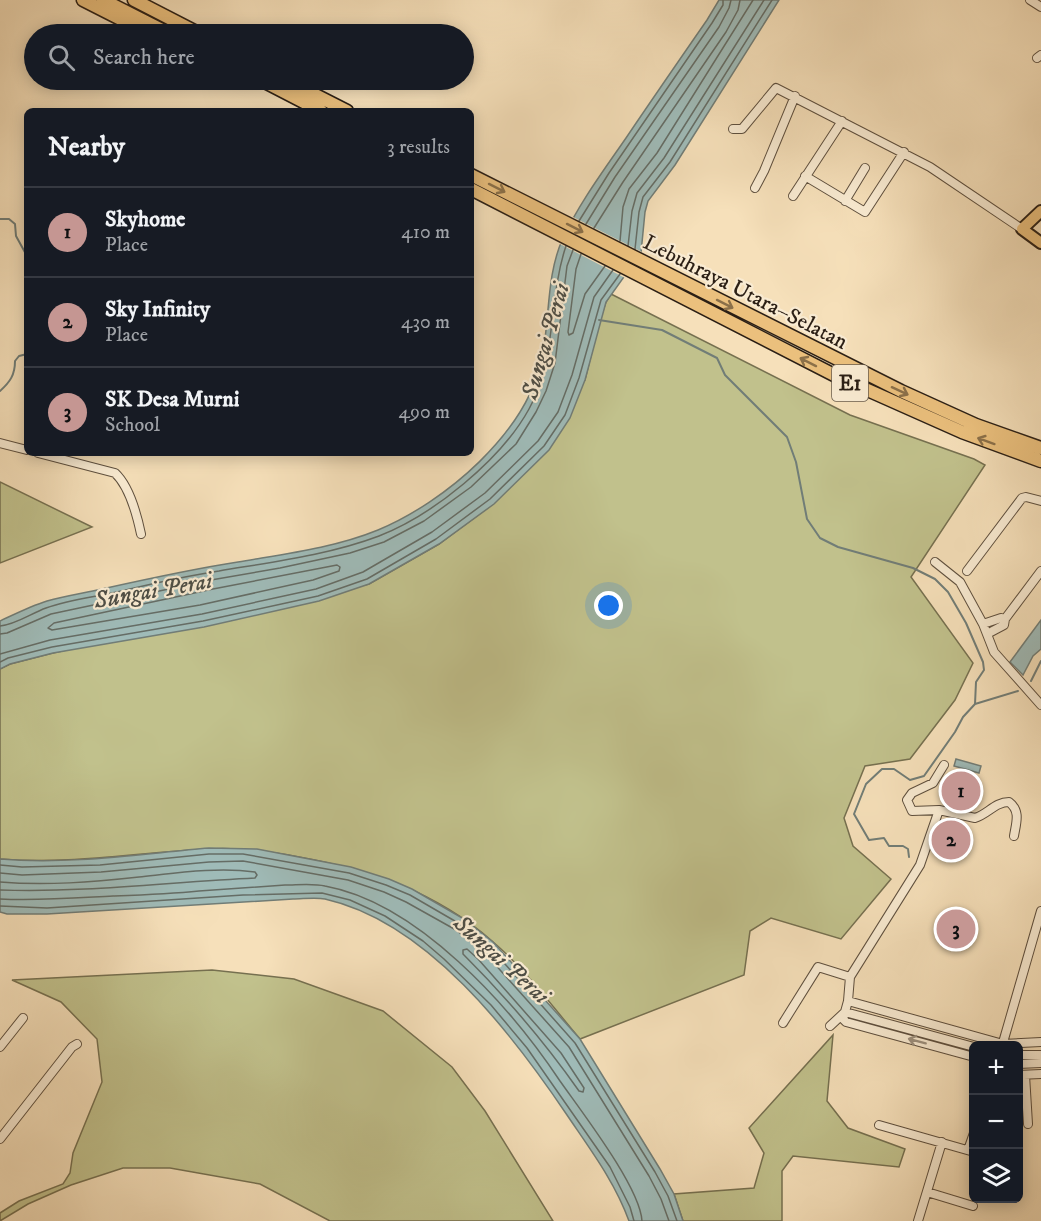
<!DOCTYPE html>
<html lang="en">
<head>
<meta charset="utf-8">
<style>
	body { margin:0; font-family:"IM FELL DW Pica",serif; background:#242831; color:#f1f3f6 }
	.controls { position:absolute; right:18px; bottom:18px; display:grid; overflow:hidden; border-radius:9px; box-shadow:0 3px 15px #0003 }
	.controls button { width:54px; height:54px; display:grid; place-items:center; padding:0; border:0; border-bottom:2px solid #363941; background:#171b24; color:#f1f3f6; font:30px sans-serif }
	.you { position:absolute; left:609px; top:606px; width:21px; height:21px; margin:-15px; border:4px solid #fff; border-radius:50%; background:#1a73e8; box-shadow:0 0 0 9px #1a73e833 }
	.badge { display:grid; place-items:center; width:39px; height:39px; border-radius:50%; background:#c59692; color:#111; font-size:20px; font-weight:700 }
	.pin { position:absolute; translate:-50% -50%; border:3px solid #fff; box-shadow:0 2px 6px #0006 }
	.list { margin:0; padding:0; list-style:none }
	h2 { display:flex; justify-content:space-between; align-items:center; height:78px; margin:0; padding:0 24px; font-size:26px }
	h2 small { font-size:20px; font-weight:400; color:#9ea1a6 }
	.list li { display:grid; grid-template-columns:39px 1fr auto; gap:18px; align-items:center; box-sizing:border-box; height:90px; padding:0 24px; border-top:2px solid #363941 }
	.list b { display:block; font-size:22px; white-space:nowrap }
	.list p { margin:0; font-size:20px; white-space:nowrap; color:#9ea1a6 }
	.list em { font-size:20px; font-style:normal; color:#9ea1a6 }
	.icon { flex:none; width:33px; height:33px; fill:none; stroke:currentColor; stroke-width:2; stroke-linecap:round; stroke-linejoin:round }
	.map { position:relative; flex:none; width:1041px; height:1221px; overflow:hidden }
	.search { position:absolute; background:#171b24; box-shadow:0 3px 15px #0003; left:24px; top:24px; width:450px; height:66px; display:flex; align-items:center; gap:15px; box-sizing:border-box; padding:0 21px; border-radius:33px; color:#9ea1a6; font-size:22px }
	.panel { position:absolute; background:#171b24; box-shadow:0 3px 15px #0003; left:24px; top:108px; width:450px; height:348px; border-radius:9px }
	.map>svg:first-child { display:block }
	.green { fill:#c1c18c; stroke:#767050; stroke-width:1.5 }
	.water { fill:#9fbbb8; stroke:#717d77; stroke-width:1.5 }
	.pier { fill:#f6e0ba }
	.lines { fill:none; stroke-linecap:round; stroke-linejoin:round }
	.shore { stroke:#656d66; stroke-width:1.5 }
	.stream { stroke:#717d77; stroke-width:2 }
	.minor-casing { stroke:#5e4f3e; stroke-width:10 }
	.major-casing { stroke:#2b1f15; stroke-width:14 }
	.highway-casing { stroke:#2b1f15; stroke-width:15 }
	.minor { stroke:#f9ebd2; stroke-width:8 }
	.major { stroke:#ebc07d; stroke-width:10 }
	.highway { stroke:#ebc07d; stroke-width:12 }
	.oneway { stroke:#8b7049 }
	.oneway2 { stroke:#9c8f7d }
	.labels { text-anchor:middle; stroke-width:4.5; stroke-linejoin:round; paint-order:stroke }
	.shield { fill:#f9ebd2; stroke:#695c4e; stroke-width:1.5 }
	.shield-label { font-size:21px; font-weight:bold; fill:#2b1f15 }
	.street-label { font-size:22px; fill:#2b1f15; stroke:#f9ebd2 }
	.water-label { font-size:24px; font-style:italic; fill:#4e4e46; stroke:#f9ebd2 }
</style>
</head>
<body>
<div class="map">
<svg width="1041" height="1221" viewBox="0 0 1041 1221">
	<rect width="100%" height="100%" fill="#f6e0ba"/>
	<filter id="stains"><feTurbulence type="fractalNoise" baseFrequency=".00333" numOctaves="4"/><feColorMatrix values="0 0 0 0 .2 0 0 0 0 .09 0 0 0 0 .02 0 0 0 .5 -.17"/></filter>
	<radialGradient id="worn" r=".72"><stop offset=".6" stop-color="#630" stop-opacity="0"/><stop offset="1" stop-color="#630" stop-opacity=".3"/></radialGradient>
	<path class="green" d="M611,294L850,415L974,459L985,465L911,577L973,663L955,700L910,759L865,766L844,818L853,846L891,879L841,939L771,918L750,931L744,975L580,1039C552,1006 525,969 492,941C436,892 371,870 299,857C268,851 240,847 209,849C139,852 70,865 0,859V669L10,664L53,653L369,584L439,544L494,503L585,380L599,323L606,302Z
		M0,482L92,527L0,563Z
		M212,970L294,979L383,1011L452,1067L485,1111L553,1221H330L260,1184L170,1168H123L71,1185L28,1204L0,1221V1213L19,1201L63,1184L70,1173L73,1153L102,1082L97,1039L61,1002L12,980Z
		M833,1035L827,1101L848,1128L905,1149L899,1167L793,1156L782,1171V1221H683L674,1194L754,1188L764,1153L749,1128Z"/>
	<path class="water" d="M719,0H779L675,165L648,201L645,212L641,253L606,302L585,380L570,418L549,450L494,504L439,544L369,584L319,601L204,627L53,653L10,664L0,669V621C15,614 31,606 47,601C65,596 84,593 102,589C147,579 192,569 238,562C284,554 334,548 378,530C445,502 527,433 542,358C550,319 546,275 563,238C580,202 604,170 626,138C653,98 680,59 707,20Z
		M1041,620V649L1033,656L1023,675L1010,662Z
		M956,759L981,766L979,773L954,766Z
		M209,848L257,849L351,867L389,879L412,889L464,919L493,942L580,1039L660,1169L674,1194L683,1221H629C615,1182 590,1149 567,1115C511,1032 427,922 325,899C315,897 303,899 293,899L47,914H7L0,912V859C70,865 139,854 209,848Z"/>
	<path class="pier" d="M571,216L644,253L638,267L627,279L558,243Z"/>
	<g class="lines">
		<path class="shore" d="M579,221L609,173L712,23L723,5V0
			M586,224L615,177L719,27L729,8L731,0
			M594,228L623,182L726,32L738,10L740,0
			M620,241L623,207L629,189L657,153L753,0
			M628,246L632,211L637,193L664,158L764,0
			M635,249L639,212L643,197L670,162L772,0
			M581,254L576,269L568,332L569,335L573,333L585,294L605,266
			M337,565L340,567L339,571L313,580L200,605L52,630L48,628L54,623L213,589Z
			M0,626C15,625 32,613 46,608C68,600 94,597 117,592C151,584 185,576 219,571C272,562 329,555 379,536C433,515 501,460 529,409C557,359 548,299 566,246
			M0,634L7,633L51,614L211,580L280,568L350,553L384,542L424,521L471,487L516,444L536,412L546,391L555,363L567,266L573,250
			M0,654L50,640L202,614L316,589L363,572L432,532L485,493L538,441L558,412L572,375L594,297L613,270
			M0,662L8,658L52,647L203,621L318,596L367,579L436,539L490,499L544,446L565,415L579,378L601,300L620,274
			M0,865L22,867L100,865L209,854H243L349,873L386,885L410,895L460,924L489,946L575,1043L655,1172L668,1196L677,1221
			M0,873L22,875L101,872L209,862L243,861L348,880L384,892L406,902L456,930L484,952L569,1047L649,1176L661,1199L669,1221
			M0,882C46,886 93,882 139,877C177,873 217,867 255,872L257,875L255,878C170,882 85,893 0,890
			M0,899C38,901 75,898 113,896C141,895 170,894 199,891C227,889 256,887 285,885C297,885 313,883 325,886C418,903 510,1006 560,1081C581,1111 640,1187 642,1221
			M0,906L47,908L243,895L322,893L350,900L385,916L423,941L444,959L491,1005L527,1048L610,1167L630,1207L634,1221
			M463,950L467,949L478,959L561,1053L584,1088L583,1092L579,1091C544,1041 506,997 463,954Z"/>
		<path class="stream" d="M0,219H9L15,224L16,236L27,256
			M599,320L662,330L717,358L725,375L787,437L796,462L807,519L820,538L838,547L913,568L935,579L948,592L966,623L983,662L984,670L976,682L975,704L963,717L955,732L924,776L910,780L894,769H882L866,784L854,814L869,840L884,838L889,846H903L908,849L909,857
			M0,391C10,382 15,375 15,361L19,356L27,354
			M1031,681L1041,661
			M975,704L1018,691"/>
		<g class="minor-casing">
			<path id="minor" d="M1030,0L1041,7
				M1037,58L1041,55
				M733,129H742L776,88L930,167L1022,229
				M805,176L865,212L904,152
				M755,188L764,171L795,96
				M793,196L842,121
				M845,201L865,168
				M0,443L27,450
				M38,453L115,473C129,486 137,515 141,534
				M935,562L960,582L983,624L994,652L1041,705
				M967,571L1022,498L1026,497L1041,501
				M983,624L1001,618L1005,619
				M987,634L1004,625L1005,619L1041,571
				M944,765L933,783L912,793L907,800L912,811L939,810L975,818C988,814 995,802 1009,802C1021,811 1016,823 1014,836
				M939,810L920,865L850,977L848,1001L843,1019L846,1022L974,1057
				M848,1001L1003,1044L1041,1042
				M845,1012L974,1047
				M783,1023L818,967L850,977
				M830,1026L844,1013
				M1002,1046L1041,911
				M0,1047L23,1018
				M1018,1055H1041
				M1018,1064L1041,1063
				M1018,1075L1041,1074
				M1025,1075L1028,1124
				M879,1125L974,1152
				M0,1139L72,1047L77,1044
				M968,1150L974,1133
				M927,1192L973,1206
				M918,1221L942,1142"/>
		</g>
		<g class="major-casing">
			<path id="major" d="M1041,211L1022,229L1041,243"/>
		</g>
		<g class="highway-casing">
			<path id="highway" d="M83,0L150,34
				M103,0L170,34
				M134,0L200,34
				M261,80L321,111
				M286,80L347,111
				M471,175L901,391L976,425L1041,448
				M471,189L836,376L962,432L1041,461"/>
		</g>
		<use href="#minor" class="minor"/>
		<use href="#major" class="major"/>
		<use href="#highway" class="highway"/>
	</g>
	<defs><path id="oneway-shaft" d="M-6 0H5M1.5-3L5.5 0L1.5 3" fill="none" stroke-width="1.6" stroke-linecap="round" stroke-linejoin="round" transform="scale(1.5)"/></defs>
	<g class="oneway">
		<use href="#oneway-shaft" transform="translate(497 188) rotate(27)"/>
		<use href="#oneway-shaft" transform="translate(575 228) rotate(27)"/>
		<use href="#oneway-shaft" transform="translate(725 304) rotate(27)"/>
		<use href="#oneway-shaft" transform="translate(808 362) rotate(-153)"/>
		<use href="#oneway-shaft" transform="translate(900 391) rotate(25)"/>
		<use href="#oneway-shaft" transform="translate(986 441) rotate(-160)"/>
	</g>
	<use class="oneway2" href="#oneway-shaft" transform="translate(917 1041) rotate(-165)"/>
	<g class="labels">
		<rect class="shield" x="832" y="365" width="36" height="36" rx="4.5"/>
		<g class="shield-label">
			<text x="850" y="390">E1</text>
		</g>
		<g class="street-label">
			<text transform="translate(746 291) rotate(27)" y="8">Lebuhraya Utara–Selatan</text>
		</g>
		<g class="water-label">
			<text transform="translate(545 341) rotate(-74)" y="8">Sungai Perai</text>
			<text transform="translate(153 590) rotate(-10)" y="8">Sungai Perai</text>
			<text transform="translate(502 959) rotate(42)" y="8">Sungai Perai</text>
		</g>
	</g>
	<rect width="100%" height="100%" filter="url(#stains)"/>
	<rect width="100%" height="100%" fill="url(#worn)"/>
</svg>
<div class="controls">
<button>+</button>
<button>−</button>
<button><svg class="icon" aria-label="layers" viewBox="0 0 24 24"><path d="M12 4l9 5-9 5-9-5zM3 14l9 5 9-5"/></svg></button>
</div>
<div class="you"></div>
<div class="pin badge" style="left:961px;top:791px">1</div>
<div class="pin badge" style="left:951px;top:840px">2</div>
<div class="pin badge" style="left:956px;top:929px">3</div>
<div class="search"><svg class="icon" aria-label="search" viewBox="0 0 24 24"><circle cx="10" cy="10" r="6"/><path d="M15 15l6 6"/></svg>Search here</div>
<section class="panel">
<h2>Nearby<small>3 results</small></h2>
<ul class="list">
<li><span class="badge">1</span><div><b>Skyhome</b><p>Place</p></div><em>410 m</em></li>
<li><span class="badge">2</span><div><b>Sky Infinity</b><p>Place</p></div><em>430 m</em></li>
<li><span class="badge">3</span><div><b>SK Desa Murni</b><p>School</p></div><em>490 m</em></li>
</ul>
</section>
</div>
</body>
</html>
